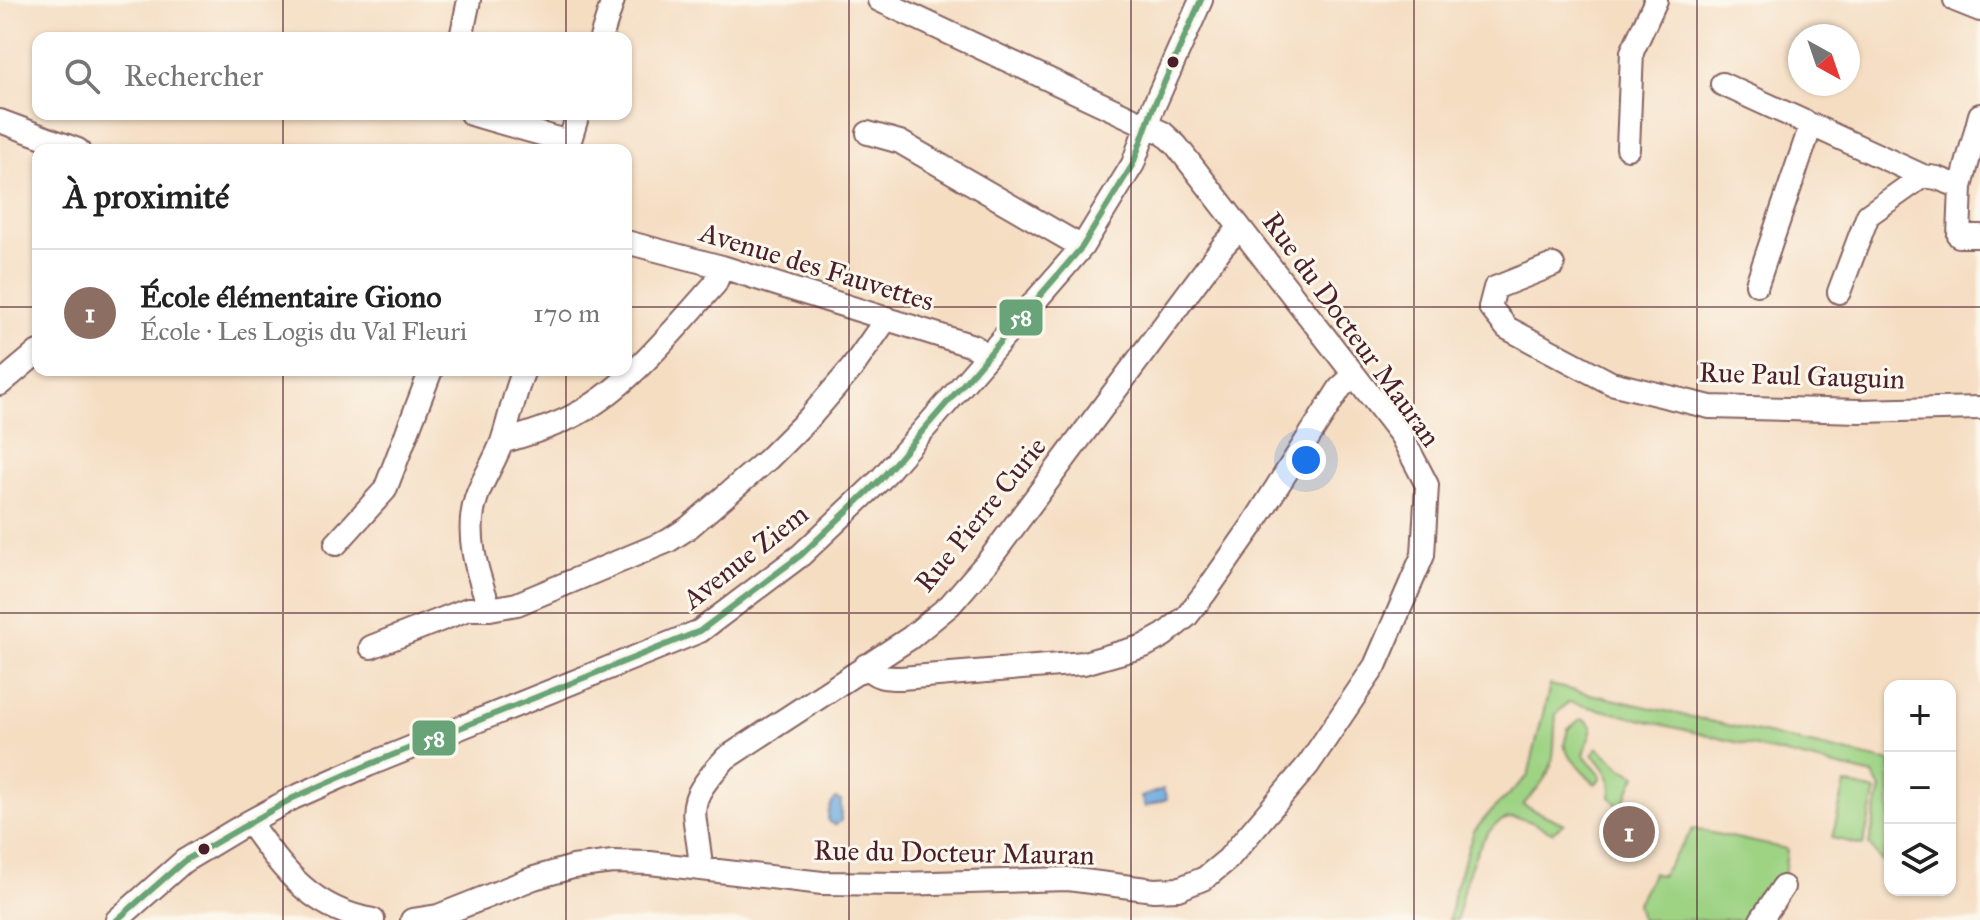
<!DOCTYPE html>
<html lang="fr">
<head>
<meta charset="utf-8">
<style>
	body { margin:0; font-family:"IM FELL Great Primer",serif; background:#f2f2f2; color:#222 }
	.controls { position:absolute; right:24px; bottom:24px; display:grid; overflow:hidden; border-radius:16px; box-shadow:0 2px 6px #0004 }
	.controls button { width:72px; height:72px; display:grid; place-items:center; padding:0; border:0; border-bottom:2px solid #e0e0e0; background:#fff; color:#222; font:40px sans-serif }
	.compass { position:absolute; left:1788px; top:24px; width:72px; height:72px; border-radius:50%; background:#fff; box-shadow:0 2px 6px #0004; rotate:140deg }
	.you { position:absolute; left:1306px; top:460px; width:28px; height:28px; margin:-20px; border:6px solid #fff; border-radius:50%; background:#1a73e8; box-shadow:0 0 0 12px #1a73e833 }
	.badge { display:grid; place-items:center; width:52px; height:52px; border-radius:50%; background:#b45309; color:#fff; font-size:26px; font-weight:700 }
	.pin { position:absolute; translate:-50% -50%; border:4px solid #fff; box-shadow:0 2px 8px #0006 }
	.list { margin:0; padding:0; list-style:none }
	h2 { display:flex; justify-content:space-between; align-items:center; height:104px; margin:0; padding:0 32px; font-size:34px }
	h2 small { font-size:26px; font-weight:400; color:#767676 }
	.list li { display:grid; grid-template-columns:52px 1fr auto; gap:24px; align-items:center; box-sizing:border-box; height:128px; padding:0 32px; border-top:2px solid #e0e0e0 }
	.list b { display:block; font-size:30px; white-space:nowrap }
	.list p { margin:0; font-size:26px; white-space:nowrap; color:#767676 }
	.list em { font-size:26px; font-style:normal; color:#767676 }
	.icon { flex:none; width:44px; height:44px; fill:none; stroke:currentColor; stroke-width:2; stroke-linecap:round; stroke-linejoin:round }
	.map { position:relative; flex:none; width:1980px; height:920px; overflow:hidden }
	.search { position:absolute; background:#fff; box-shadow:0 2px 6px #0004; left:32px; top:32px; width:600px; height:88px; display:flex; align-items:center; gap:20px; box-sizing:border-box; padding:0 28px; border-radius:16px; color:#767676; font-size:30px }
	.panel { position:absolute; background:#fff; box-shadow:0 2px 6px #0004; left:32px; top:144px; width:600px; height:232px; border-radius:16px }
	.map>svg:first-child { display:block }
	.green { fill:#9ed384; stroke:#747958; stroke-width:2 }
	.water { fill:#6eaadf; stroke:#5c6485; stroke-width:2 }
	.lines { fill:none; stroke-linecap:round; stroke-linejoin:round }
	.minor-casing { stroke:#866260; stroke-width:26 }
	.minor { stroke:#fff; stroke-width:22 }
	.bus-1-casing { stroke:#fbf7ec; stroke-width:12 }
	.bus-1 { stroke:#69a478; stroke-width:6 }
	.grid { fill:none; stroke:#4a1f2b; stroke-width:2; stroke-opacity:0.55 }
	.bus-dot { fill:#4a1f2b; stroke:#fbf7ec; stroke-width:3 }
	.labels { text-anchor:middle; stroke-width:6; stroke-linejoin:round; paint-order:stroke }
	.street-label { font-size:28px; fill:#4a1f2b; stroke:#fbf7ec }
	.line-badge { stroke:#fbf7ec; stroke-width:3 }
	.badge-label { font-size:22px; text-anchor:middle; font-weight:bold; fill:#fff }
</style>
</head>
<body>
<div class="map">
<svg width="1980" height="920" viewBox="0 0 1980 920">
	<rect width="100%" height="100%" fill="#fbf7ec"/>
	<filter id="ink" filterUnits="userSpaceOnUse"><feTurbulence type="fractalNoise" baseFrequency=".0125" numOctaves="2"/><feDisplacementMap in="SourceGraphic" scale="16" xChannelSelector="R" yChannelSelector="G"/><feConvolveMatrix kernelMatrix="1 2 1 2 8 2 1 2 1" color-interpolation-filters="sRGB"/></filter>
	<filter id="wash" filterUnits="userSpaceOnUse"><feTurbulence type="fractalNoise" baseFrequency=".006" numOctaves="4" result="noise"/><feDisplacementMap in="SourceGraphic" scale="32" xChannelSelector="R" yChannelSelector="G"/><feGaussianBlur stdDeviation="1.8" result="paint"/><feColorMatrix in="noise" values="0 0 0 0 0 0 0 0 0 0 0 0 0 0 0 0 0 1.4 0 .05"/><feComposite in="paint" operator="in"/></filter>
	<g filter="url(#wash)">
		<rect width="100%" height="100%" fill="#f5ddc2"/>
		<path class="green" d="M1550,685L1890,762V830L1882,862L1869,845L1881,788L1873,775L1568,702L1556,714C1552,764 1559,766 1523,805L1564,824L1552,832C1541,827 1523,816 1510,818C1478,822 1461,894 1457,920H1449L1455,888L1474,831L1492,810L1528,776Z
			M1581,719L1588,722L1592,728L1584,755L1601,776V779L1595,784L1569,756L1564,745L1568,729Z
			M1597,747L1622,768L1636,775L1621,809L1610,797C1614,778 1605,768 1593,754Z
			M1845,784L1876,791L1863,845L1832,838Z
			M1693,829L1787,849L1783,887L1761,920H1641L1637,903L1653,873L1661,876Z"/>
		<path class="water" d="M1163,789L1167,799L1145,807L1141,797Z
			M836,799L841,801V821L835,825L829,822C826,815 830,803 836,799Z"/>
	</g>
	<g filter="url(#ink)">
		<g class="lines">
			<g class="minor-casing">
				<path id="minor" d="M1955,0L1980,10
					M461,38L469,0
					M601,38L613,0
					M1722,84L1923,176L1937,178L1961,187
					M471,114L569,142
					M1980,115L1961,187L1959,236H1980
					M0,121L78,150
					M868,133L900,142L1082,247
					M1628,148L1632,52L1656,0
					M567,150L578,114
					M626,242L722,267L973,346L988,355
					M1553,265L1495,288L1490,307L1507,328L1611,383L1710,407L1860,411L1980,408
					M1757,284L1811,125
					M1839,292L1868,215L1923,176
					M0,384L38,352
					M502,442C525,435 550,428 571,417C627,390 674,329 715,284L722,267
					M336,544L385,490L431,370
					M490,609C477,573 463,531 478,493C485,476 495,460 502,442C510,418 514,394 524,370
					M371,647L468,609H490L517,604L668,541L688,528L768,459L810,417L852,368L887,318
					M866,665C874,678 886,678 901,678L1084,663L1144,646L1164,635L1187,616L1205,593L1252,526L1340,388L1353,376
					M249,822C283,870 312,910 373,920
					M701,869C697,808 679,808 726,758L910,638L950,605L989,560L1223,246L1240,228
					M117,920L184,861L249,822L293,798L368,765L700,631L801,555L881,479L1082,247L1133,164L1152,110L1201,0
					M412,920L438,916L534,878L573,867L613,862L650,863L822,883L900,884L1068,879L1154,890L1178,889L1205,878L1228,859L1308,765L1375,666L1423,555L1427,485L1401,435L1176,145L1163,133L879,0
					M1761,920L1783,887"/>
			</g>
			<use href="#minor" class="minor"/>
			<g class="bus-1-casing">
				<path id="bus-1" d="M117,920L184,861L293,798L368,765L700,631L801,555L881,479L1082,247L1133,164L1152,110L1201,0"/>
			</g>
			<use href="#bus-1" class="bus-1"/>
		</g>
	</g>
	<path class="grid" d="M283,0V38M566,0V38M849,0V920M1131,0V920M1414,0V920M1697,0V920M283,114V150M566,114V150M0,307H38M626,307H1980M283,370V920M566,370V920M0,613H1980"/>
	<g class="bus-dot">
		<circle cx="1173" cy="62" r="7"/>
		<circle cx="204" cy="849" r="7"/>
	</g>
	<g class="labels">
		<g class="street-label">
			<text transform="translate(817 266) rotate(17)" y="10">Avenue des Fauvettes</text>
			<text transform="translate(1352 329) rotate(54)" y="10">Rue du Docteur Mauran</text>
			<text transform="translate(1802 375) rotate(2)" y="10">Rue Paul Gauguin</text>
			<text transform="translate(980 514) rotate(-51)" y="10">Rue Pierre Curie</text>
			<text transform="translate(745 556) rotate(-38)" y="10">Avenue Ziem</text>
			<text transform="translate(954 852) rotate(1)" y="10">Rue du Docteur Mauran</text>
		</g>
	</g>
	<g class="line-badge">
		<rect x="998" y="298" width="46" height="39" rx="8" fill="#69a478"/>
		<rect x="411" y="719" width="46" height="38" rx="8" fill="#69a478"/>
	</g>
	<g class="badge-label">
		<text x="1021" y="325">58</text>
		<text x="434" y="746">58</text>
	</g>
</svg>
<div class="controls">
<button>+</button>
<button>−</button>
<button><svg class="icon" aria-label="layers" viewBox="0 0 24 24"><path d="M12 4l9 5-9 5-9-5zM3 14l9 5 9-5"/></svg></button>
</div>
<svg class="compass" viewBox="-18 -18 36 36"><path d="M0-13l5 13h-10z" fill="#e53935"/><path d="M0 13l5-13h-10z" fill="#767676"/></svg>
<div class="you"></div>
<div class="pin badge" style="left:1629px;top:832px;background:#8d6e63">1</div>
<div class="search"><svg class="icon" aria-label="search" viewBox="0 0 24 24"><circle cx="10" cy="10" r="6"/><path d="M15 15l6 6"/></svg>Rechercher</div>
<section class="panel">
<h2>À proximité<small></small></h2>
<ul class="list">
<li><span class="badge" style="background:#8d6e63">1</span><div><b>École élémentaire Giono</b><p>École · Les Logis du Val Fleuri</p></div><em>170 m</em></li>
</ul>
</section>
</div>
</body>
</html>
